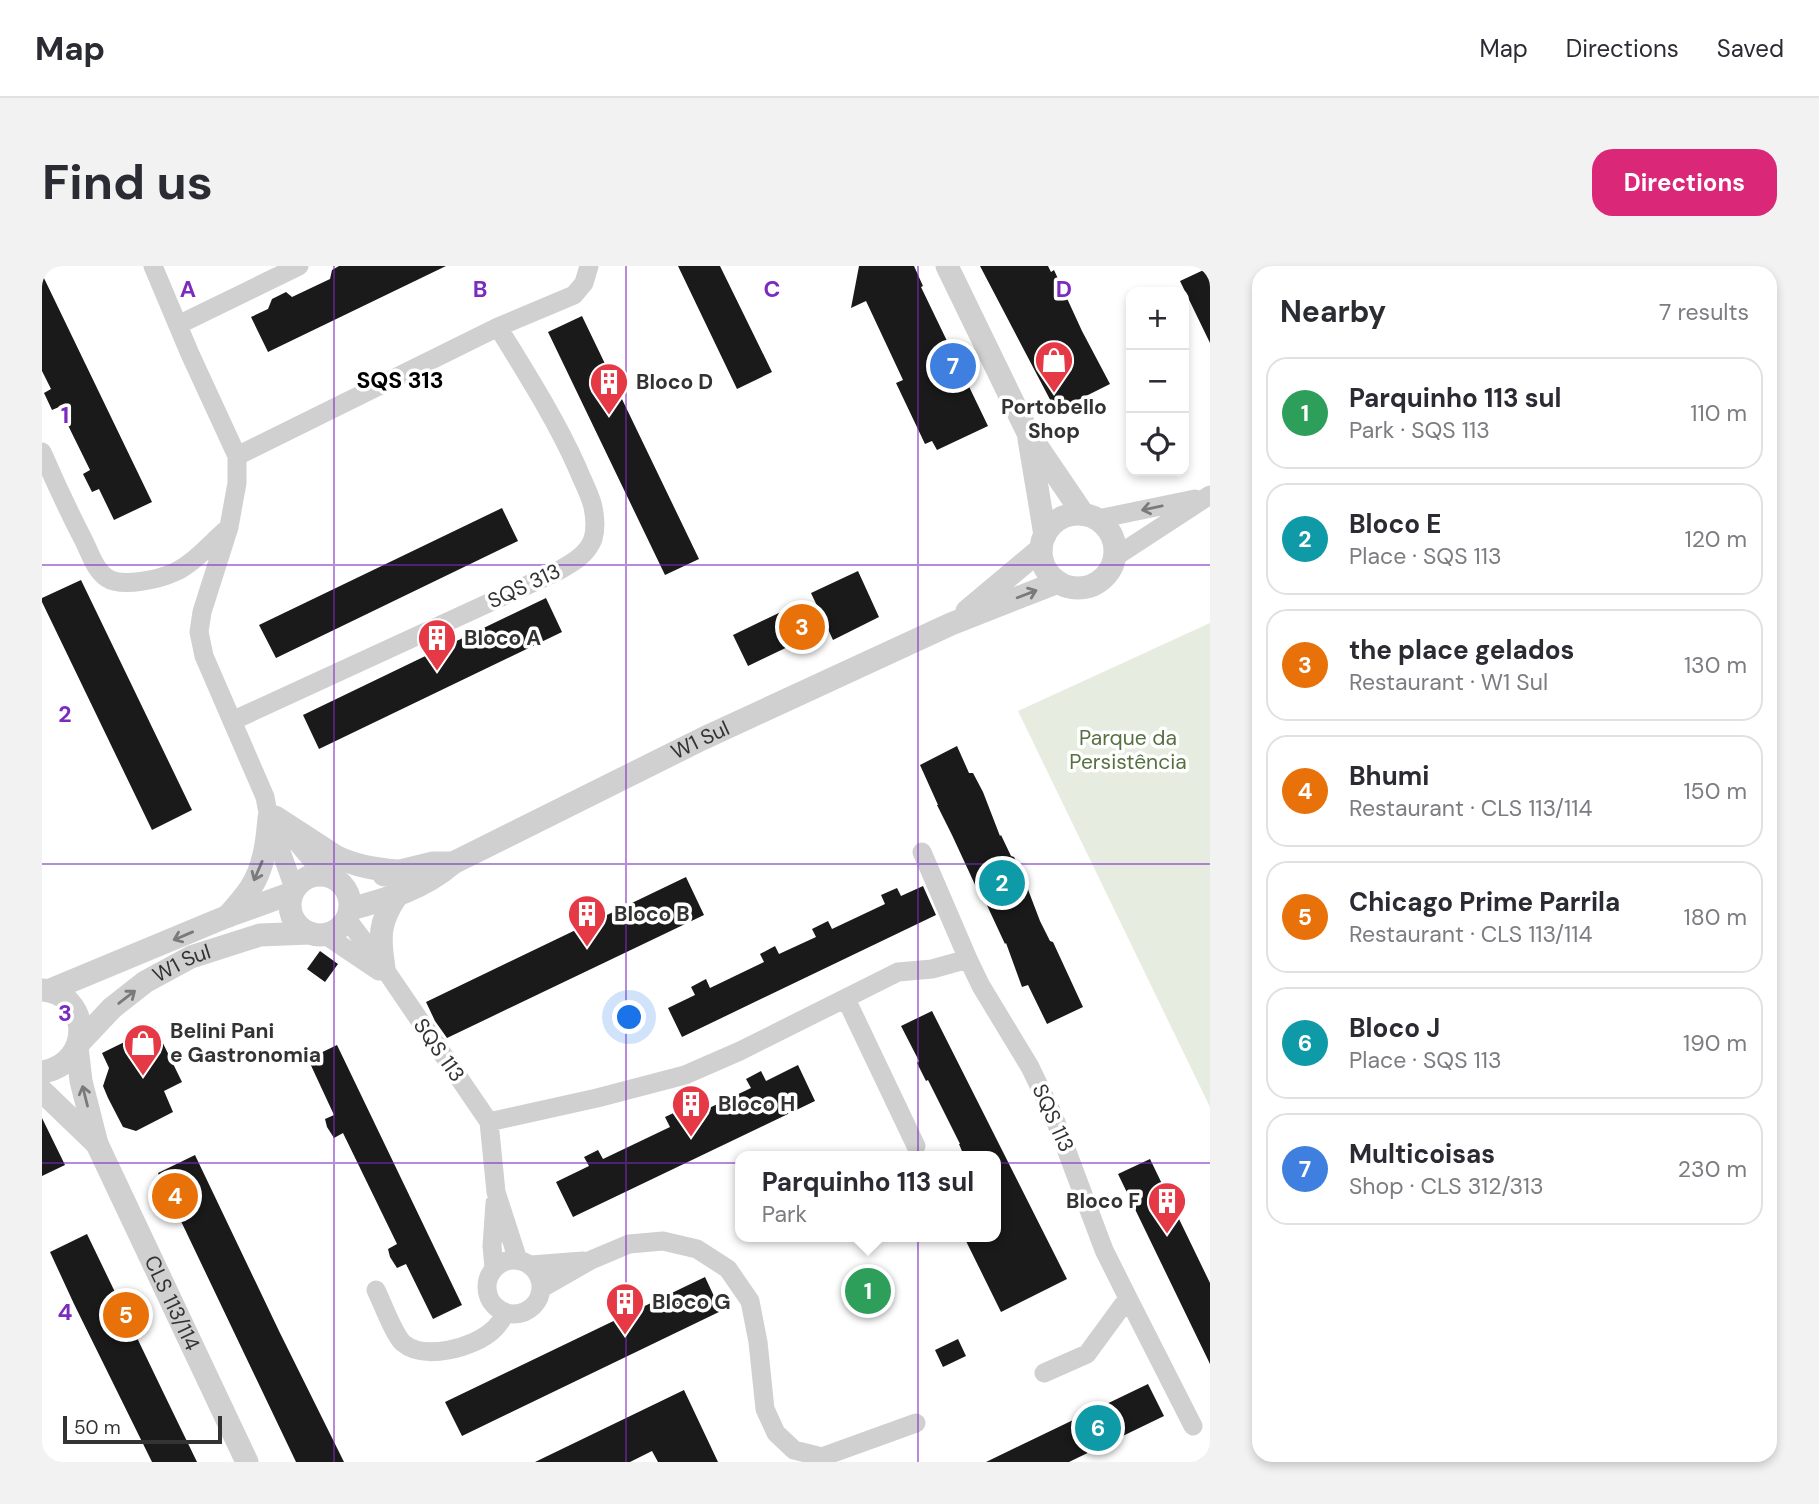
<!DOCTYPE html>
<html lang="en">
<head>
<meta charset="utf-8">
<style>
	body { margin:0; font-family:"DM Sans",sans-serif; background:#f2f2f3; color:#2b2b33 }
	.controls { position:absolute; right:21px; top:21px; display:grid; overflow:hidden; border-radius:14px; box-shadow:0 4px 10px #0003 }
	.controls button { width:63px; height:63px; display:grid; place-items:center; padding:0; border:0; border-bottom:2px solid #e1e1e2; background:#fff; color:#2b2b33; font:35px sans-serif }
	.scale { position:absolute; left:21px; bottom:18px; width:159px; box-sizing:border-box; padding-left:7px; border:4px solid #333; border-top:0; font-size:19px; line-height:24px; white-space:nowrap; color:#333; -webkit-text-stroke:5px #fff; paint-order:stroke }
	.you { position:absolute; left:588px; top:752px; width:24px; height:24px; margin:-18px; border:5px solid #fff; border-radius:50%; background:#1a73e8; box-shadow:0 0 0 10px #1a73e833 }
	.badge { display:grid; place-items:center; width:46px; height:46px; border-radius:50%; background:#db2777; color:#fff; font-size:23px; font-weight:700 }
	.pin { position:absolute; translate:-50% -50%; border:4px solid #fff; box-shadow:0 2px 7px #0006 }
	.popup { position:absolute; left:693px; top:885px; width:266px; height:91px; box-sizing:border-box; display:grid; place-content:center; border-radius:14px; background:#fff; filter:drop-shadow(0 2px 5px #0005); font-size:23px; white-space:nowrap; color:#7c7c81 }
	.popup b { font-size:26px; color:#2b2b33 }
	.popup::after { content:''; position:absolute; left:50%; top:100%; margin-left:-14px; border:14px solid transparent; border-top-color:#fff }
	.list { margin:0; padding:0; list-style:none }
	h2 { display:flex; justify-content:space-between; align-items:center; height:91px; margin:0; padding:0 28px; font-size:30px }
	h2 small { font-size:23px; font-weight:400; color:#7c7c81 }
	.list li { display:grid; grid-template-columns:46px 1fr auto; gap:21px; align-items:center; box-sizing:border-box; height:112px; margin:0 14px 14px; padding:0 14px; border:2px solid #e1e1e2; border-radius:21px }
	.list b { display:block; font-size:26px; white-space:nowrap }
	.list p { margin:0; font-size:23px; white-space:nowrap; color:#7c7c81 }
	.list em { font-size:23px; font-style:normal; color:#7c7c81 }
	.icon { flex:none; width:38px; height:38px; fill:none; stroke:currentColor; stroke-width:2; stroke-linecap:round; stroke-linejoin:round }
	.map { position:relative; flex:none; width:1168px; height:1196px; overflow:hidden; border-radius:21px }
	header { display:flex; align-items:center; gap:42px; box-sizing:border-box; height:98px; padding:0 35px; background:#fff; border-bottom:2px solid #e1e1e2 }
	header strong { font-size:33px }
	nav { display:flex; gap:38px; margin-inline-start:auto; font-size:24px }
	.intro { display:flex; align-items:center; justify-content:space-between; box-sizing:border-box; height:168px; padding:0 42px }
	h1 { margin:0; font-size:49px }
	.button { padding:18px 32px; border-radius:21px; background:#db2777; color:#fff; font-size:24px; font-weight:700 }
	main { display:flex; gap:42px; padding:0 42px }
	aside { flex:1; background:#fff; border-radius:21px; box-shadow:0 4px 10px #0003 }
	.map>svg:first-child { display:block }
	.green { fill:#e6ecdf }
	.building { fill:#1a1a1a }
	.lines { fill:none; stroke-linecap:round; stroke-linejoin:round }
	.minor { stroke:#d0d0d0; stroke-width:19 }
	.tertiary { stroke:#d0d0d0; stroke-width:23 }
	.oneway { stroke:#7a7a7a }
	.grid { fill:none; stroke:#7b2cbf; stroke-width:2; stroke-opacity:0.55 }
	.labels { text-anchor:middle; stroke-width:7; stroke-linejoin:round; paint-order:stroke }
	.poi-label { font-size:21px; font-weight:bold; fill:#333; stroke:#fff; text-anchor:start }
	.street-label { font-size:21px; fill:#333; stroke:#fff }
	.park-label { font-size:21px; fill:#56703f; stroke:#fff }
	.neighbourhood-label { font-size:23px; font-weight:bold; fill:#000; stroke:#fff }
	.grid-label { font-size:23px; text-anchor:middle; font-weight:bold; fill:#7b2cbf; stroke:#fff; stroke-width:7; stroke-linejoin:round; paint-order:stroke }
</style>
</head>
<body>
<header>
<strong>Map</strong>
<nav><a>Map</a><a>Directions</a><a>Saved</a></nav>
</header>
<div class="intro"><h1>Find us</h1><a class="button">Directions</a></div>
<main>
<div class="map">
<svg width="1168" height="1196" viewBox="0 0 1168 1196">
	<rect width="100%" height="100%" fill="#fff"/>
	<path class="green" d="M1168,357V841L976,445Z"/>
	<path class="building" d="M297,0H404L226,86L209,51L226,43L230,33L244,26L250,31L288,13L290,4Z
		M636,0H678L730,106L695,123Z
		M817,0H872L881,20L879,21L946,160L895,184L890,175L883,178L854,117L861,114L824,35L809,42Z
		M938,0H1006L1009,6L1012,4L1040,65L1068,118L1014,145Z
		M1168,1V77L1138,15Z
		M0,8L110,236L72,254L57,223L50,226L41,208L48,204L17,141L10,144L2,127L9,123L0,105Z
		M540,50L657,293L623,309L506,66Z
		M460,242L476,275L234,392L217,359Z
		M816,305L837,351L791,374L769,327Z
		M39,314L150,544L110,564L0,336V332Z
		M504,332L520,366L277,483L261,449Z
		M741,345L756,376L706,400L691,369Z
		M915,480L927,507H931L941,526L958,570L959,569L969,590L972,591L982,613L998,655L1008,675L1011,676L1041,741L1005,758L986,719L980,721L964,677L963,678L943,635L941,636L910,569L895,539H896L878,499Z
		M644,611L662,649L405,772L393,755L384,736Z
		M881,620L894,649L640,771L626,742L653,729L649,721L664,713L668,722L722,696L718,688L733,680L737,688L774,671L770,663L786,655L790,663L843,638L839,629L855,622L859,630Z
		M278,685L296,698L283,716L265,703Z
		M890,745L1025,1013L959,1046L922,971H954V890H922L917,878H918L886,814L884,815L875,797L877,795L859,760Z
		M113,761L140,816L122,825L131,846L94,865L81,861L66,832L61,820L67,802L60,787Z
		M295,779L420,1039L391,1053L364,998L355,1002L348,991L346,983L355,978L301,867L292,872L285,861L283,853L292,849L266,793Z
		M756,799L773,835L531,951L514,916L547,900L542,891L556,884L561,893L628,861L623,851L638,844L642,854L709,822L704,813L719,805L724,815Z
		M0,852L23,899L0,910Z
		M153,889L237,1065L302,1196H254L116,907Z
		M1108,893L1168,1017V1098L1076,908Z
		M45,968L124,1132L155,1196H110L32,1038L8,986Z
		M663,1011L679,1045L420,1170L403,1136Z
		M916,1073L924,1090L901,1101L893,1084Z
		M1106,1118L1122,1150L1027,1196H944Z
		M642,1124L676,1196H616L610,1185L588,1196H493Z"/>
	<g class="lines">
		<path class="minor" d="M111,0L148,88L195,190V217L187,261L160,346L157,366L162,390L223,531L227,552L252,622
			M136,59L257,0
			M0,186C13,216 27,246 42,275C48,287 53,304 65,312C80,322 118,313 133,306C152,297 168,278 184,264
			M195,190L456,61L532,29L542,17L547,0
			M1056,253L1153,233
			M1073,291L1168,229
			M190,455L516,305C530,297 545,289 551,273C554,263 553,251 551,241C548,228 540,214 535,201C513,152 484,107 456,61
			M243,562L282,609
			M880,586L926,693
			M305,653L342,702L447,856L555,832L643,809L698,785L856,706L890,703L926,693L939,720L988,801L1012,851L1062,984L1086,1032L1045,1088L1002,1107
			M282,668L337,705
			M804,733L874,880
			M447,856L454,926L476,994
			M445 1021a27 27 0 1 1 54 0a27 27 0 1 1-54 0Z
			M489,999L541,995
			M452,1002L450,980L453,937
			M500,1022L549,994L587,978L621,975L655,983L686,1003L708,1035L716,1076L723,1143L734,1167L752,1184L780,1191L874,1157
			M334,1024C340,1036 352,1069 361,1077C382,1095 432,1082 451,1064C456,1060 460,1053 464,1047
			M1086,1032L1151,1160"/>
		<g class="tertiary">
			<path d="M905,0L986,167L1041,248"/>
			<path d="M987,173L1003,269"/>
			<circle cx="1036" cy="285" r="37"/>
			<path d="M925,345L999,283"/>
			<path d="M233,551L293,590C313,600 333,603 355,605"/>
			<path d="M342,609L391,597H411"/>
			<circle cx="278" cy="639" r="30"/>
			<path id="s1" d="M308,643C346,633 381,623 411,597L660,473L909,358L1016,316"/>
			<path d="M186,650C194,641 202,632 208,623C222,602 225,576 227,552"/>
			<path d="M342,702C337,671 337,656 354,631"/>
			<path d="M0,724C48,727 53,797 0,806"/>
			<path d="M8,724L186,650L250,627"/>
			<path id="s2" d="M36,778L70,742L103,716L149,691L218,669L268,667"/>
			<path id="s3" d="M35,781L39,815L55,878L205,1196"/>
			<path d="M0,825L55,878"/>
		</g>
	</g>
	<defs><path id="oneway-shaft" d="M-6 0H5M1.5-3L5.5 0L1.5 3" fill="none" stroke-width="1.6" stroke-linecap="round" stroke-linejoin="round" transform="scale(1.75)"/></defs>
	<g class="oneway">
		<use href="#oneway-shaft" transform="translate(1110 242) rotate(168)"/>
		<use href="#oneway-shaft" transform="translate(985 328) rotate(-21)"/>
		<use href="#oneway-shaft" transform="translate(216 605) rotate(113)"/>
		<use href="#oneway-shaft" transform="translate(141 670) rotate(157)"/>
		<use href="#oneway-shaft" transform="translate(85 731) rotate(-38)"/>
		<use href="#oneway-shaft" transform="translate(43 830) rotate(-104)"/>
	</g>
	<path class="grid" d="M292,0V1196M584,0V1196M876,0V1196M0,299H1168M0,598H1168M0,897H1168"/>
	<defs>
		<g id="shop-pin" transform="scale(2.0125)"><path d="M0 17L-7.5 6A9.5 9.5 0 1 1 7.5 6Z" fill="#e63946" stroke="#fff"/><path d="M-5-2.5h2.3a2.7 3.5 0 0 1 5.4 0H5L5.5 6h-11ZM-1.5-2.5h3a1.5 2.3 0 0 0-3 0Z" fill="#fff"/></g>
		<g id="building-pin" transform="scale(2.0125)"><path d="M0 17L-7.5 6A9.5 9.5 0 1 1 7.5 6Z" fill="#e63946" stroke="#fff"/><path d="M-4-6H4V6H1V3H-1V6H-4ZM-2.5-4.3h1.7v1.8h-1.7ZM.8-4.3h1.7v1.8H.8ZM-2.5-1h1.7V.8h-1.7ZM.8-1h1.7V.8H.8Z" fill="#fff"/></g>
	</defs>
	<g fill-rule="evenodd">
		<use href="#shop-pin" x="1012" y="94"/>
		<use href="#building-pin" x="567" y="116"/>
		<use href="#building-pin" x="395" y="372"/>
		<use href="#building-pin" x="545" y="648"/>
		<use href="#shop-pin" x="101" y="777"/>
		<use href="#building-pin" x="649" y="838"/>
		<use href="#building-pin" x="1125" y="935"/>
		<use href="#building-pin" x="583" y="1036"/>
	</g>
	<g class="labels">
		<g class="poi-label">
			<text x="594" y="123">Bloco D</text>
			<text x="1012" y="148" text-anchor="middle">Portobello<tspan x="1012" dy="24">Shop</tspan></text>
			<text x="422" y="379">Bloco A</text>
			<text x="572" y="655">Bloco B</text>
			<text x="128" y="772">Belini Pani<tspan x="128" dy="24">e Gastronomia</tspan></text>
			<text x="676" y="845">Bloco H</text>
			<text x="1098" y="942" text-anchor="end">Bloco F</text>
			<text x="610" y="1043">Bloco G</text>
		</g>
		<g class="street-label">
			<text transform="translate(482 320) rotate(-25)" y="7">SQS 313</text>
			<text dy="7" stroke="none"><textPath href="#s1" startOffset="390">W1 Sul</textPath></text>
			<text dy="7" stroke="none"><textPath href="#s2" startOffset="133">W1 Sul</textPath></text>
			<text transform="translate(397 784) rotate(55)" y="7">SQS 113</text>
			<text transform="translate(1011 852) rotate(66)" y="7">SQS 113</text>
			<text dy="7" stroke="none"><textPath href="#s3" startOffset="275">CLS 113/114</textPath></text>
		</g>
		<g class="park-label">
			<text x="1086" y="479">Parque da<tspan x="1086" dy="24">Persistência</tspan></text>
		</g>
		<g class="neighbourhood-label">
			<text x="358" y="122">SQS 313</text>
		</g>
	</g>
	<g class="grid-label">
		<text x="146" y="31">A</text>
		<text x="438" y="31">B</text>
		<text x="730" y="31">C</text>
		<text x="1022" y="31">D</text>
		<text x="23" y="157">1</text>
		<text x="23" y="456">2</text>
		<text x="23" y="755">3</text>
		<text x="23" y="1054">4</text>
	</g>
</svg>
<div class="controls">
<button>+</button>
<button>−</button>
<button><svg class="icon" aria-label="locate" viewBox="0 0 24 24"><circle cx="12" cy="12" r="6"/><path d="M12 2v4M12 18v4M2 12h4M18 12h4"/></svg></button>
</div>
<div class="scale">50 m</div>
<div class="you"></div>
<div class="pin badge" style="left:826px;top:1025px;background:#2e9e5b">1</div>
<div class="popup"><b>Parquinho 113 sul</b>Park</div>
<div class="pin badge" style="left:960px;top:617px;background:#0f9aa8">2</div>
<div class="pin badge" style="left:760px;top:361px;background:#e8710a">3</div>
<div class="pin badge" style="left:133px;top:930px;background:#e8710a">4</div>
<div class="pin badge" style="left:84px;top:1049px;background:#e8710a">5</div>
<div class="pin badge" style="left:1056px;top:1162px;background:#0f9aa8">6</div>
<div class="pin badge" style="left:911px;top:100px;background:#3f7fe0">7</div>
</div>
<aside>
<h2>Nearby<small>7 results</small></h2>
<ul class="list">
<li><span class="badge" style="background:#2e9e5b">1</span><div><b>Parquinho 113 sul</b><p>Park · SQS 113</p></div><em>110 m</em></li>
<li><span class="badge" style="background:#0f9aa8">2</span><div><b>Bloco E</b><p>Place · SQS 113</p></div><em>120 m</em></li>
<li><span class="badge" style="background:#e8710a">3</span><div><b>the place gelados</b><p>Restaurant · W1 Sul</p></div><em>130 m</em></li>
<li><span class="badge" style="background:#e8710a">4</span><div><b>Bhumi</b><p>Restaurant · CLS 113/114</p></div><em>150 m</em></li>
<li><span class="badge" style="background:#e8710a">5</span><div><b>Chicago Prime Parrila</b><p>Restaurant · CLS 113/114</p></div><em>180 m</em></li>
<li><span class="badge" style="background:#0f9aa8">6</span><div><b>Bloco J</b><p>Place · SQS 113</p></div><em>190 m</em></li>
<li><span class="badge" style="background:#3f7fe0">7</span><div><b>Multicoisas</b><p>Shop · CLS 312/313</p></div><em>230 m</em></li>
</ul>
</aside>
</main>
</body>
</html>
